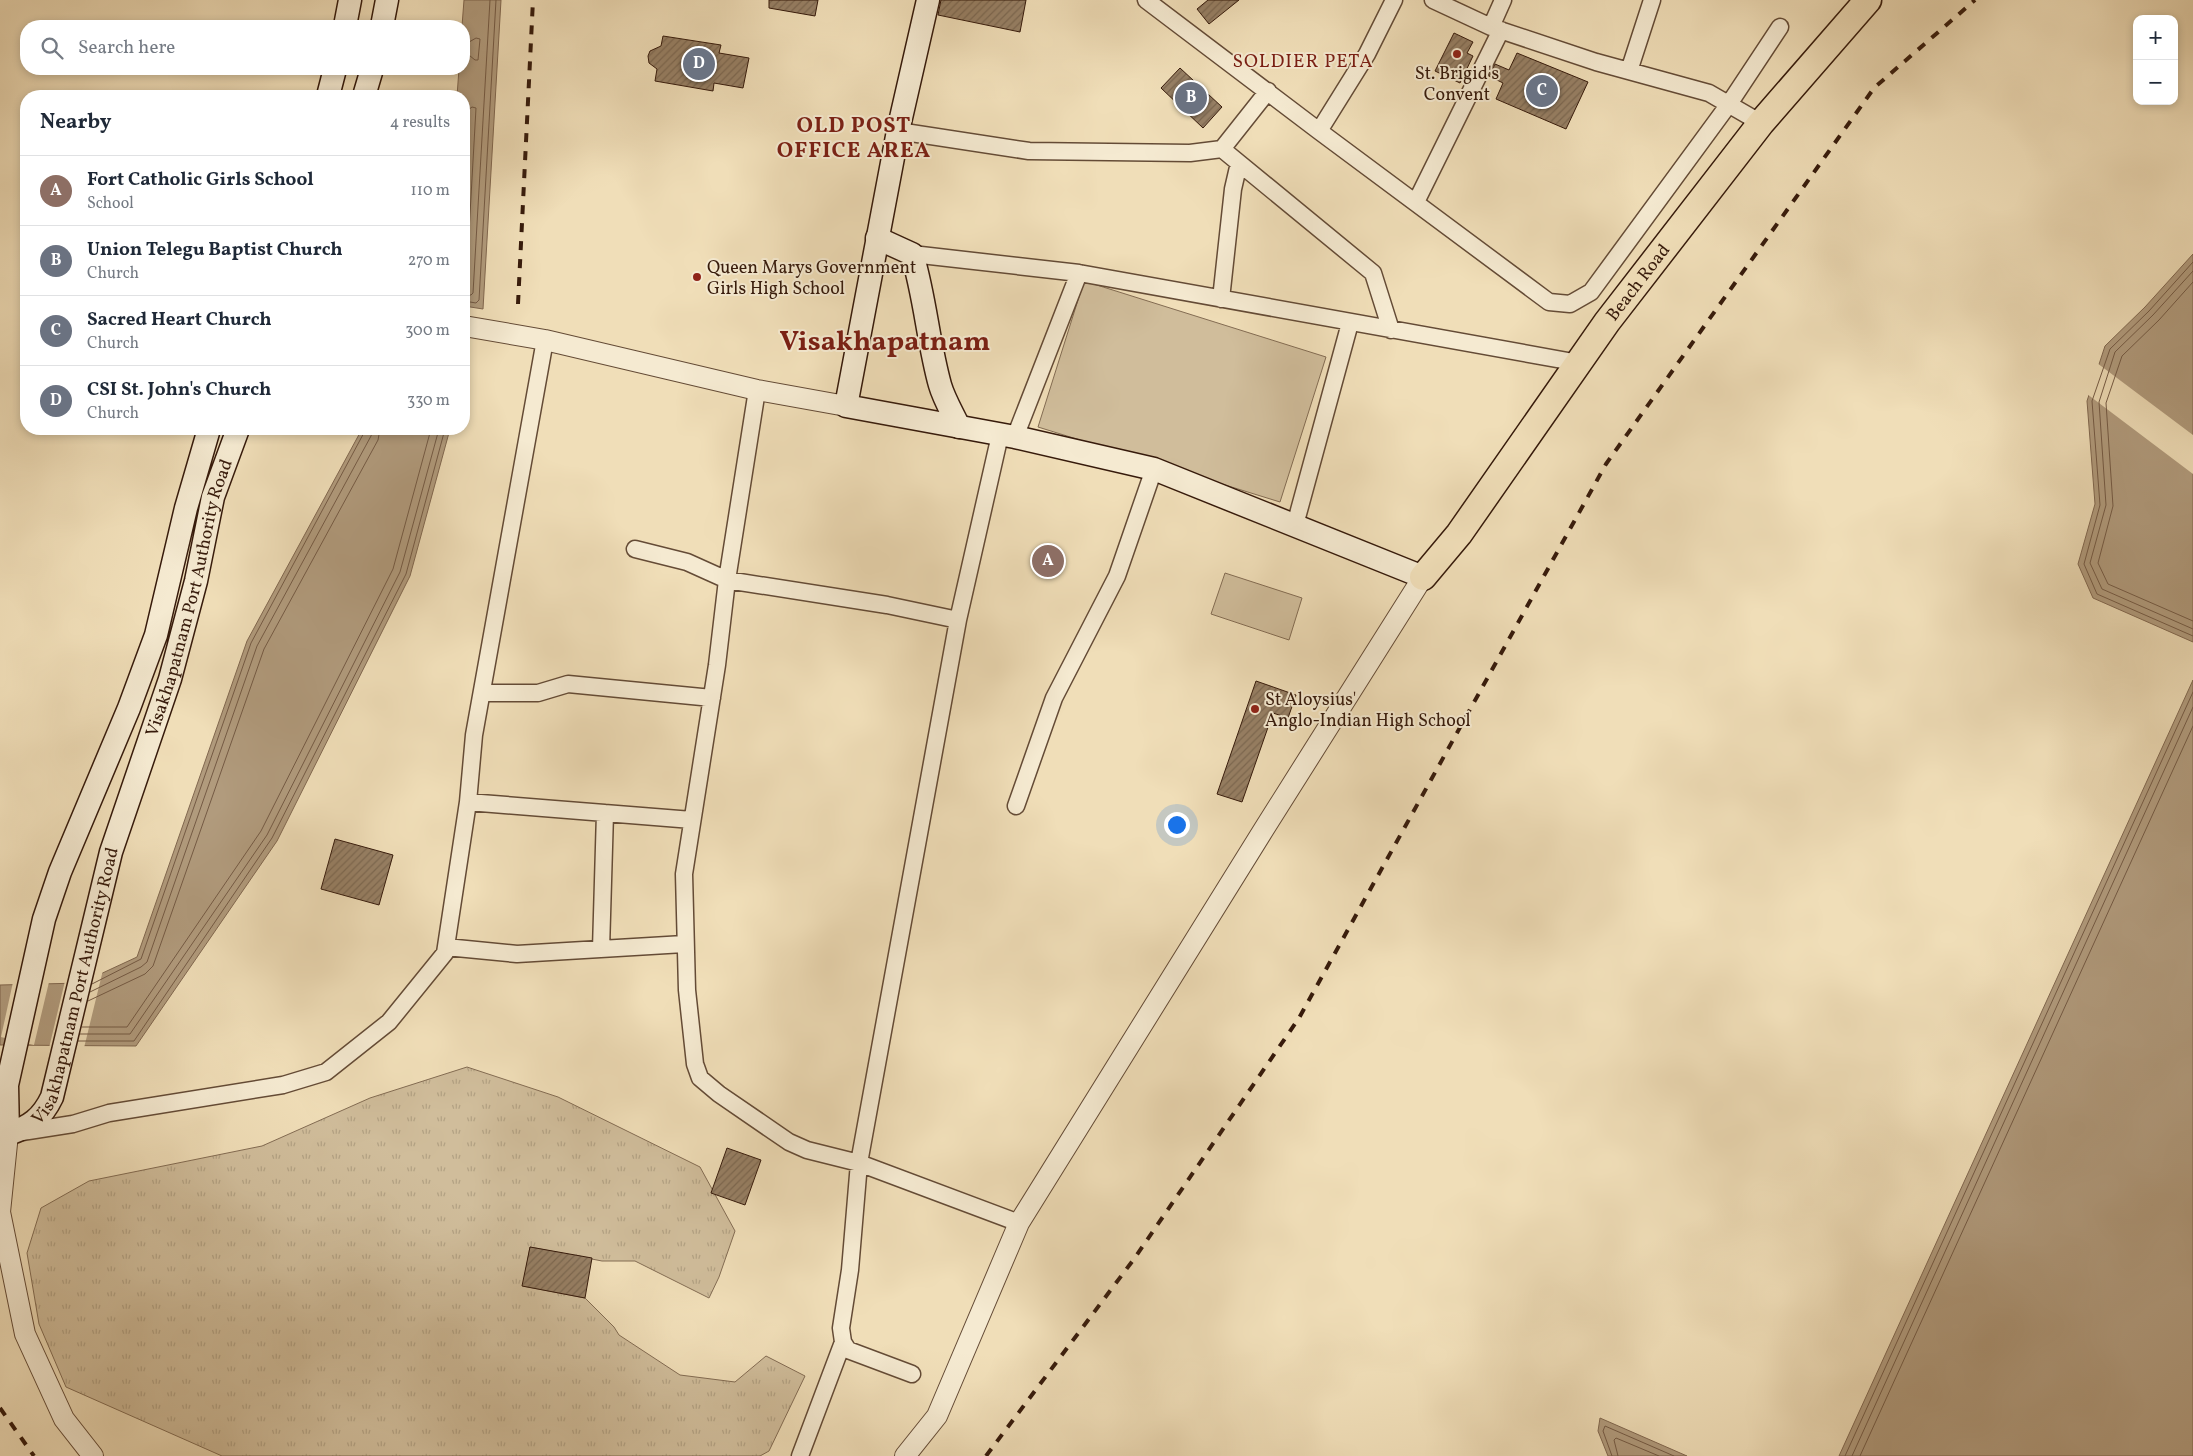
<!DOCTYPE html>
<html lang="en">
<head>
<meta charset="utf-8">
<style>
	body { margin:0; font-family:Vollkorn,serif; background:#f6f6f7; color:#1f2937 }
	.controls { position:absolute; right:15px; top:15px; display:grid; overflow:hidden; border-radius:10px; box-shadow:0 2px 8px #0003 }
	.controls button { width:45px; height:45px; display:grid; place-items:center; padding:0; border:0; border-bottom:1px solid #e0e1e3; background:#fff; color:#1f2937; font:25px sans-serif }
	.you { position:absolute; left:1176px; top:824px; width:18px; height:18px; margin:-12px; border:4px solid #fff; border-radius:50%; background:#1a73e8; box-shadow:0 0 0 8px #1a73e833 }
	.badge { display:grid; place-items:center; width:32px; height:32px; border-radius:50%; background:#0b8043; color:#fff; font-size:16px; font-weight:700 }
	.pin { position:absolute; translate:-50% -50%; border:2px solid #fff; box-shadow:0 1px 5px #0006 }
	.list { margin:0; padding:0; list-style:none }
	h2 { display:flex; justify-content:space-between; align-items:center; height:65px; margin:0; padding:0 20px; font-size:21px }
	h2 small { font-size:16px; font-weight:400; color:#747a83 }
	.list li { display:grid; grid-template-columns:32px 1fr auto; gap:15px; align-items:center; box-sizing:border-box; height:70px; padding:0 20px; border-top:1px solid #e0e1e3 }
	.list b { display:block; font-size:19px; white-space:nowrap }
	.list p { margin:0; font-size:16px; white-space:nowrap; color:#747a83 }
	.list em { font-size:16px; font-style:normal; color:#747a83 }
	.icon { flex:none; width:28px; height:28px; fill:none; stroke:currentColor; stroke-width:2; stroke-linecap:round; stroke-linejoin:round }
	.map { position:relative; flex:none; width:2193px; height:1456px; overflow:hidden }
	.search { position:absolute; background:#fff; box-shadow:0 2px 8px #0003; left:20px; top:20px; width:450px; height:55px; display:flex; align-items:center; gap:12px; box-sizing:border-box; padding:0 18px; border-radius:20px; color:#747a83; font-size:19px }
	.panel { position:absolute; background:#fff; box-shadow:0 2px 8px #0003; left:20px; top:90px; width:450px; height:345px; border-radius:20px }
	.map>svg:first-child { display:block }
	.grass { fill:url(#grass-tufts); stroke:#836c53 }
	.garden { fill:#d0bd9b; stroke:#836c53 }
	.water { fill:#b19b7d; stroke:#80674f }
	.pier { fill:#f0deb8 }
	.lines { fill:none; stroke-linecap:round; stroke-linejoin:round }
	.shore { stroke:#745a44; stroke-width:1 }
	.building { fill:url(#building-hatch); stroke:#361a0b }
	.minor-casing { stroke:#644b36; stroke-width:19 }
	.tertiary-casing { stroke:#644b36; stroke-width:22 }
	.secondary-casing { stroke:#361a0b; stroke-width:25 }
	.primary-casing { stroke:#361a0b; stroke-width:29 }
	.minor { stroke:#f5ead1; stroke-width:16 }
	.tertiary { stroke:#f5ead1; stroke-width:20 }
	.secondary { stroke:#f5ead1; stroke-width:22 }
	.primary { stroke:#f0deb8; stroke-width:26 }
	.rail { stroke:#361a0b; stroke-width:4; stroke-dasharray:9 9; stroke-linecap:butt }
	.poi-dot { fill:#8f2418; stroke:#f5ead1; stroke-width:2 }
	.labels { text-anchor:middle; stroke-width:4; stroke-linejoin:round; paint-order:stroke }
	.poi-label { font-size:18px; fill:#361a0b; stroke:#f5ead1; text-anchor:start }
	.street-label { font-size:18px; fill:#361a0b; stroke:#f5ead1 }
	.neighbourhood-label { font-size:19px; letter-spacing:1px; fill:#7a1f14; stroke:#f5ead1 }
	.district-label { font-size:22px; font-weight:bold; letter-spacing:1px; fill:#7a1f14; stroke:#f5ead1 }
	.town-label { font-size:28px; font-weight:bold; fill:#7a1f14; stroke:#f5ead1 }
</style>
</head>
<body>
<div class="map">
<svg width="2193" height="1456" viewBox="0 0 2193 1456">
	<defs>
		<pattern id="grass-tufts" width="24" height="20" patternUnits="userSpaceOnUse" patternTransform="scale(1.25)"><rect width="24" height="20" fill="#d0bd9b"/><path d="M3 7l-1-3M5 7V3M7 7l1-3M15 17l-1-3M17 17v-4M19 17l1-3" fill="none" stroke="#b3a284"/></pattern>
		<pattern id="building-hatch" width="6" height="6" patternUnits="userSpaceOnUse" patternTransform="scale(1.25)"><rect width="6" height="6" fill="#978065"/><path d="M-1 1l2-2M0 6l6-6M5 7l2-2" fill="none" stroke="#7c6851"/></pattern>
	</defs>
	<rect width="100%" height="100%" fill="#f0deb8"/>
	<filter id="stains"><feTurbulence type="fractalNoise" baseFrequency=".004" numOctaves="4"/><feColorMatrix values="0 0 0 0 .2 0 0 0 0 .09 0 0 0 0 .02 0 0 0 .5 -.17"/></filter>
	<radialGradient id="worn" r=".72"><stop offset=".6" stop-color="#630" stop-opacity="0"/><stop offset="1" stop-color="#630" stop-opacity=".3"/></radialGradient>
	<path class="grass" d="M467,1067L558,1097L700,1167L735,1231L719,1277L709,1298L635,1261H602L530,1247L523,1286L585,1298L614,1327L619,1335L680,1375L735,1382L766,1356L805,1376L769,1451L760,1456H222L66,1387L39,1324L27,1253L41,1208L89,1181L262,1146L370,1098Z"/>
	<path class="garden" d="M1084,281L1326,357L1280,502L1038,427Z
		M1225,573L1302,598L1289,640L1211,614Z"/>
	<path class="water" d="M464,0H501L483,309L464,306V96H457L459,69H464V26H462Z
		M2193,254V642L2093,598L2078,564L2095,504L2087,401L2105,346L2145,307Z
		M362,429H450L410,576L277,841L136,1046L0,1045V985L81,983L137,957L247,641Z
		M2193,680V1456H1839Z
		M1600,1418L1687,1456H1608L1598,1431Z"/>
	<path class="pier" d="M2097,363L2193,435V474L2087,394Z
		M103,970L84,1048H49L65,981H81Z
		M13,982H49L34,1045L1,1037Z"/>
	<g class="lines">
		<path class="shore" d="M464,45L476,38L480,39L478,60H475L464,51
			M464,113L472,107L476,108L466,285L464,287
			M2193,262L2149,311L2110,349L2092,401L2100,505L2084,564L2097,594L2193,636
			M2193,271L2153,315L2115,352L2099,402L2106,505L2090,563L2102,589L2193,629
			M2193,282L2159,320L2122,356L2106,403L2113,506L2098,563L2108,584L2193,621
			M464,295H471L473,293L490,0
			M464,301L476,303L479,300L496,0
			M92,984L141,959L251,643L366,429
			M90,992L141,967L147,962L257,646L371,436L373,429
			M88,1001L145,974L153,966L264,649L378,440L380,429
			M82,1027H127L261,831L393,569L431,429
			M80,1034H130L267,835L400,572L439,429
			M78,1041H134L272,838L406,574L445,429
			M1612,1456L1603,1431L1605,1426L1674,1456
			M1618,1456L1614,1440L1616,1438L1659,1456
			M1845,1456L2193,692
			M1852,1456L2193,707
			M1860,1456L2193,726"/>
	</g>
	<path class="building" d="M769,0H818L815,16L769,8Z
		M941,0H1026L1020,32L938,15Z
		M1208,0H1239L1209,24L1197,9Z
		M1454,33L1473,42L1467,53L1473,56L1460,83L1435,71Z
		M663,36L721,45L719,53L749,58L743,88L714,83L713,91L655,81L657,69L649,63L648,56L650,51L661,46Z
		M1517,53L1588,82L1566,129L1496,99L1503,83L1489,76L1495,64L1509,70Z
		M1180,68L1222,107L1203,128L1161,88Z
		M1256,681L1296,695L1288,718L1273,713L1242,802L1217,794Z
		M335,839L393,855L379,905L321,889Z
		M727,1148L761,1160L745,1205L711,1193Z
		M530,1247L592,1258L585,1298L522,1286Z"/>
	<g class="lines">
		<g class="minor-casing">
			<path id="minor" d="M1146,0L1319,131L1549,302L1570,304L1591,292L1729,104L1780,27
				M1433,0L1491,27L1596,62L1709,93L1761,123
				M1491,27L1503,0
				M1629,71L1652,0
				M898,131L1029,151L1190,153L1222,149L1268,91
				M1319,131L1367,54L1394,0
				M1222,149L1373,273L1391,330
				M1416,202L1501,30
				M912,254L1079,273L1579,363
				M1221,299L1233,189L1239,163
				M757,390L727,580L717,665L684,874L687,990L695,1064L700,1078L719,1094L789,1142L807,1150L859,1163L1019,1223
				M1015,437L1079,273
				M1295,525L1350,323
				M635,549L687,562L727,580L887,605L958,620
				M482,693H538L568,684L712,698
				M468,802L692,820
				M1016,806L1054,698L1117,576L1154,469
				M446,947L517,954L684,944
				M601,949L605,813
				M22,1132L73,1124L109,1113L283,1085L326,1072L389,1022L445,953L468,802L474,735L545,340
				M912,1374L848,1350L843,1342L841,1328L850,1270L859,1163L958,620L1000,435
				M800,1456L843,1342"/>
		</g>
		<g class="tertiary-casing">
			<path id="tertiary" d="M464,326L545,340L757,390L846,406
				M8,1134L0,1212L25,1334L64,1419L93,1456
				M905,1456L937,1416L1019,1223L1264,829L1423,577"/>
		</g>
		<g class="secondary-casing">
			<g id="secondary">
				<path d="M928,0L898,131L846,406L1015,437L1154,469L1423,577"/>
				<path d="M345,26L350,0"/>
				<path d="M382,26L387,0"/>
				<path d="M328,96L335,69"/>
				<path d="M364,96L372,69"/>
				<path d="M877,238L912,254C925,296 928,342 940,385C944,399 953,414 959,427"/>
				<path id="s1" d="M209,429L186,508L156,635L129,708L60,872L44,919L7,1085L8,1134C30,1127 42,1118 52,1097L111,852L170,679L196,581L213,497L238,429"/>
			</g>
		</g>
		<g class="primary-casing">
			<g id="primary">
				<path id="s2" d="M1423,577L1459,534L1607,322L1761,123L1868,0"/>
			</g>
		</g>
		<use href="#minor" class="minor"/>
		<use href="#tertiary" class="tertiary"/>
		<use href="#secondary" class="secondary"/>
		<use href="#primary" class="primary"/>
		<path class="rail" d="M518,304L533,0
			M0,1408L34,1456
			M986,1456L1134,1259L1299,1018L1606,464L1874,88L1975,0"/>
	</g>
	<g class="poi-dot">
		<circle cx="1457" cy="54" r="5"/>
		<circle cx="697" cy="277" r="5"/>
		<circle cx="1255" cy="709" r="5"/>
	</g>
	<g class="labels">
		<g class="poi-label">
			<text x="1457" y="79" text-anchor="middle">St. Brigid's<tspan x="1457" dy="21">Convent</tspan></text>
			<text x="707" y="273">Queen Marys Government<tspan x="707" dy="21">Girls High School</tspan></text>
			<text x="1265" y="705">St Aloysius'<tspan x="1265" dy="21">Anglo-Indian High School</tspan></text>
		</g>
		<g class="street-label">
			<text dy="6" stroke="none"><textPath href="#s2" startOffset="365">Beach Road</textPath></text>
			<text dy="6" stroke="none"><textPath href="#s1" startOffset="1315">Visakhapatnam Port Authority Road</textPath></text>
			<text dy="6" stroke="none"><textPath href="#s1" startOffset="910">Visakhapatnam Port Authority Road</textPath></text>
		</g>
		<g class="neighbourhood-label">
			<text x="1303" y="67">SOLDIER PETA</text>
		</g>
		<g class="district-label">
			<text x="854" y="132">OLD POST<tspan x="854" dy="25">OFFICE AREA</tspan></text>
		</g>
		<g class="town-label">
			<text x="885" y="350">Visakhapatnam</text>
		</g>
	</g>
	<rect width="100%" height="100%" filter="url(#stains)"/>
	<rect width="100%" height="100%" fill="url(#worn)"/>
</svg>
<div class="controls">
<button>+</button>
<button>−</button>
</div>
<div class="you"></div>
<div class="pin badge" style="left:1048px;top:561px;background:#8d6e63">A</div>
<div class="pin badge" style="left:1191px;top:98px;background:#6b7280">B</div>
<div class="pin badge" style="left:1542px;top:91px;background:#6b7280">C</div>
<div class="pin badge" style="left:699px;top:64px;background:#6b7280">D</div>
<div class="search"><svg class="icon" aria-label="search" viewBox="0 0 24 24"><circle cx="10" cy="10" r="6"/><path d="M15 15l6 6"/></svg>Search here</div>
<section class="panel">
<h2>Nearby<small>4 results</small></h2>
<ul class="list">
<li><span class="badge" style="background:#8d6e63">A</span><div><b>Fort Catholic Girls School</b><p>School</p></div><em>110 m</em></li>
<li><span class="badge" style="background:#6b7280">B</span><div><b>Union Telegu Baptist Church</b><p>Church</p></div><em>270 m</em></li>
<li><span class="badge" style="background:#6b7280">C</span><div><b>Sacred Heart Church</b><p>Church</p></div><em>300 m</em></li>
<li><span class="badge" style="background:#6b7280">D</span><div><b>CSI St. John's Church</b><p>Church</p></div><em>330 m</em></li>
</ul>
</section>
</div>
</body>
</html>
